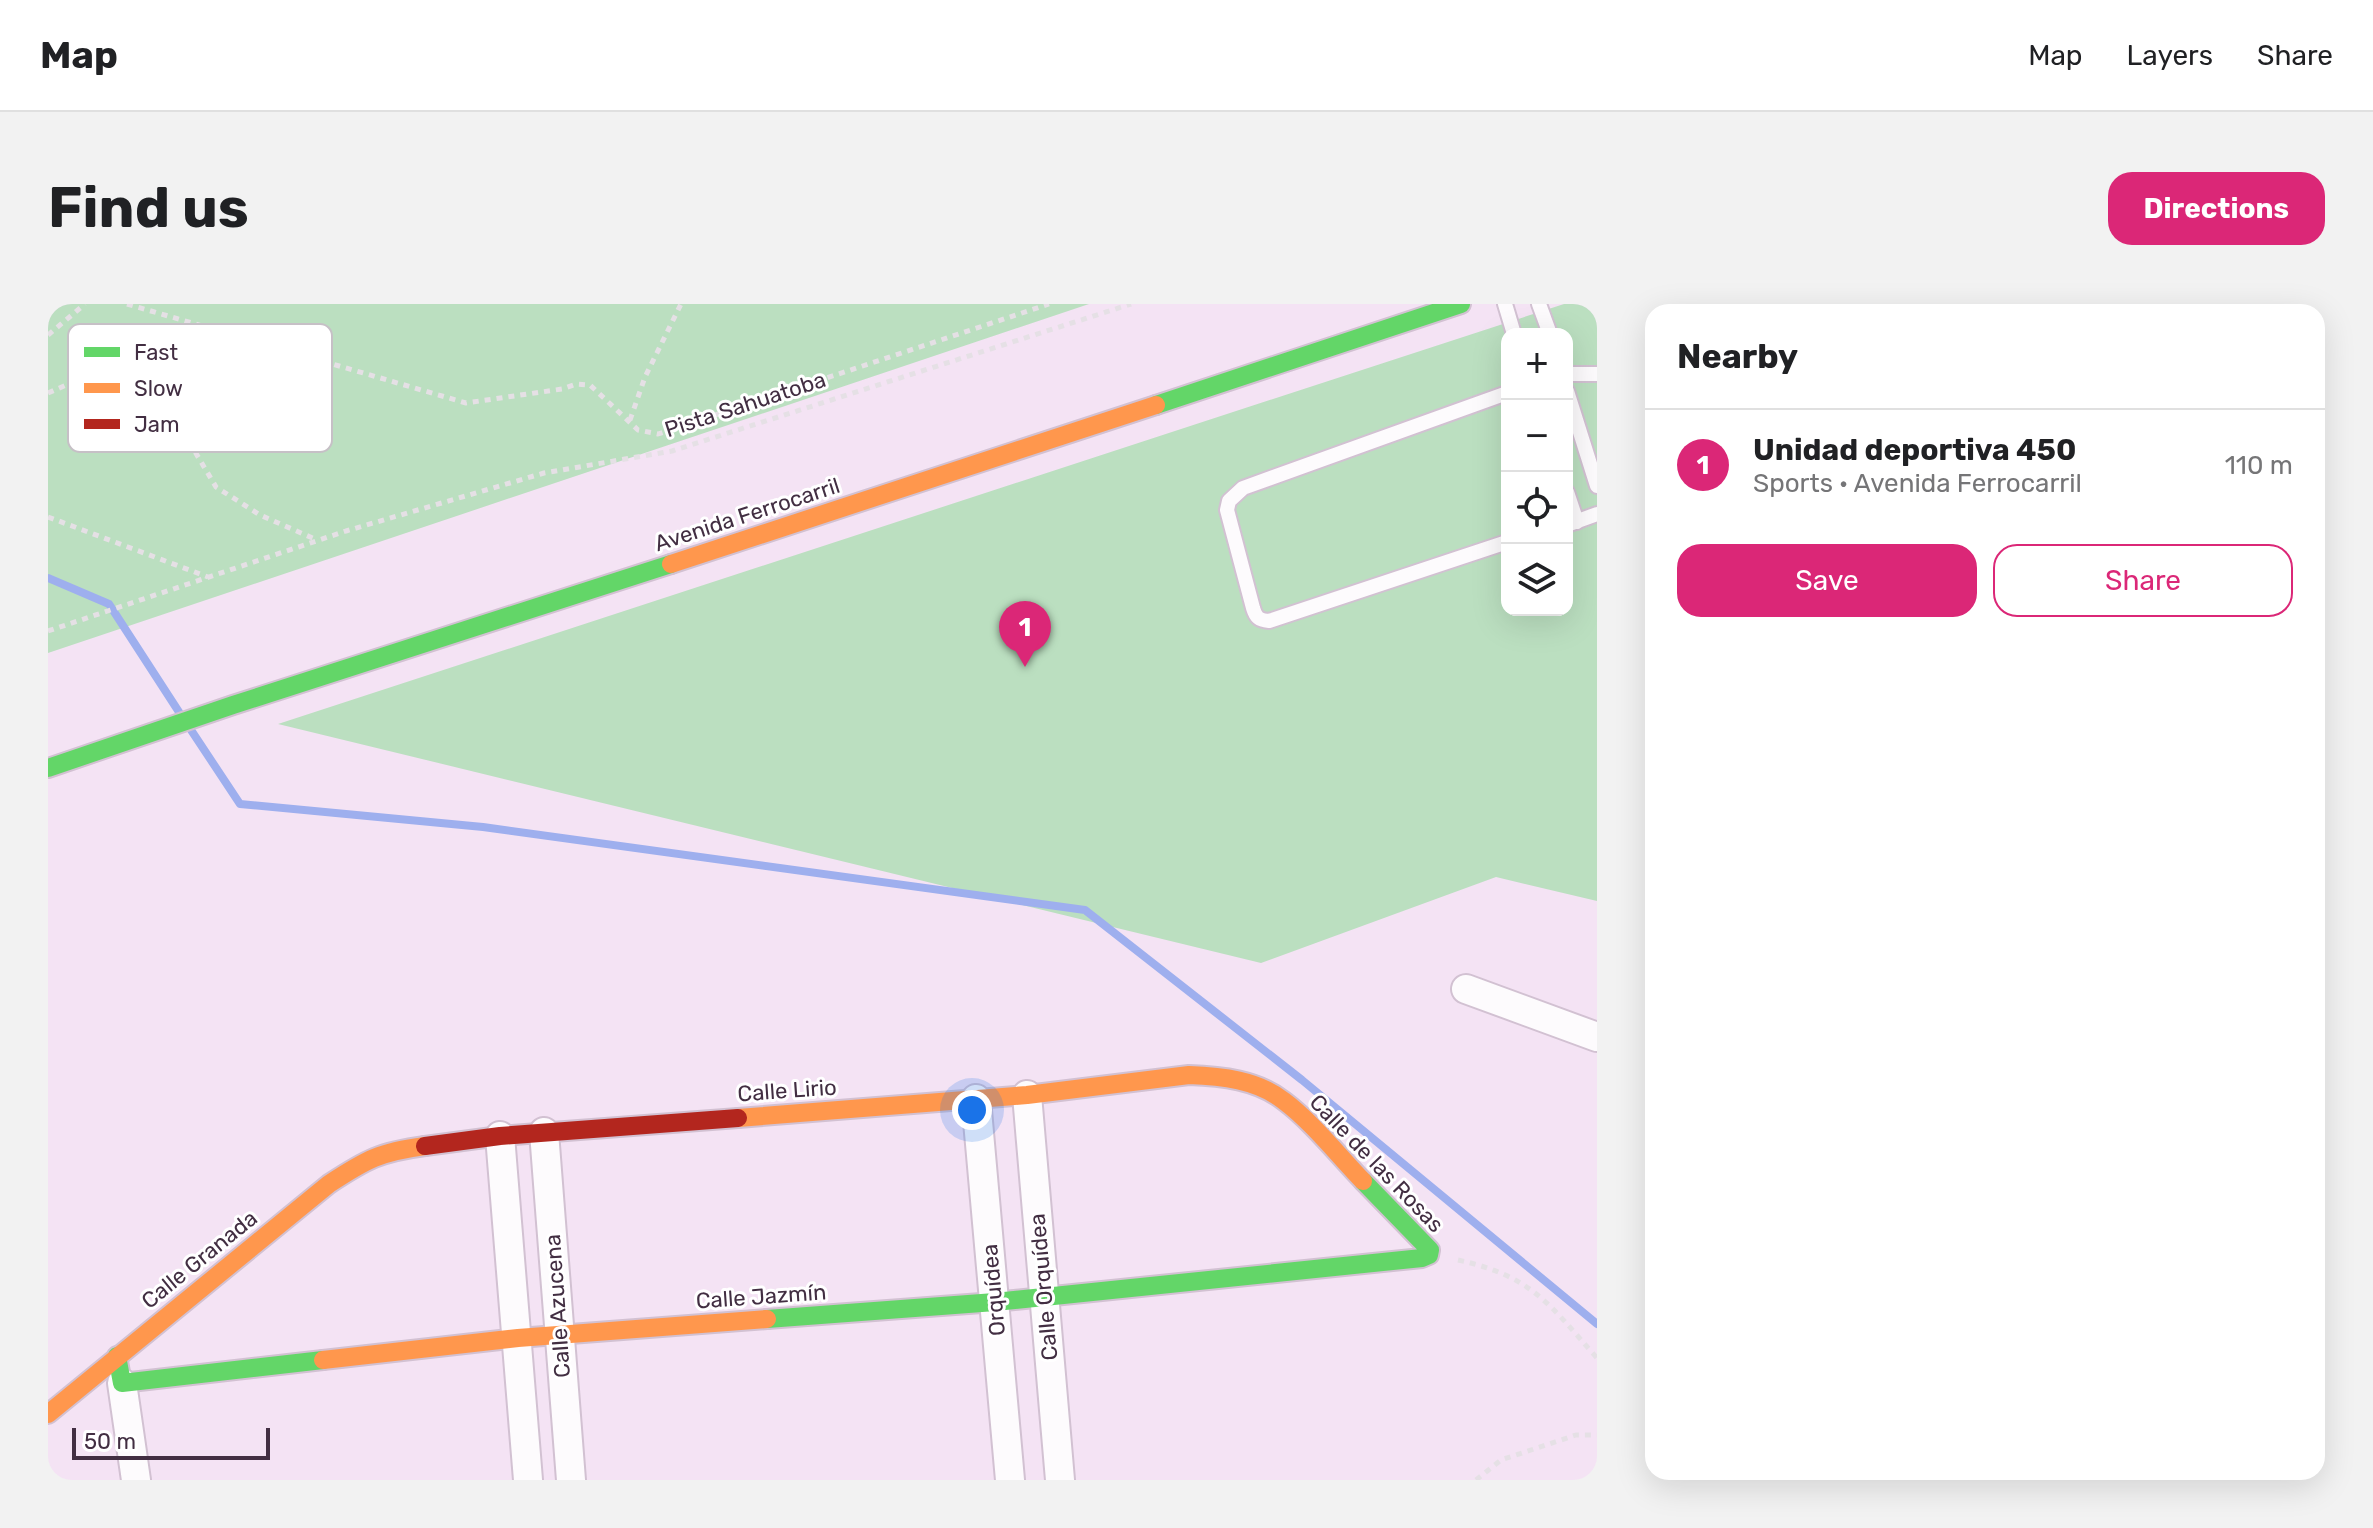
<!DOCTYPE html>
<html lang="en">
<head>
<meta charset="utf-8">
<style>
	body { margin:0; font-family:Rubik,sans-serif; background:#f2f2f2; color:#202124 }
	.controls { position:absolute; right:24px; top:24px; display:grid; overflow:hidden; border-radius:16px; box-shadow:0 8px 32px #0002 }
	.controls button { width:72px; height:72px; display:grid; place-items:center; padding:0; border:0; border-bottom:2px solid #e0e0e0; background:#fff; color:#202124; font:40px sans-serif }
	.scale { position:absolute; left:24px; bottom:20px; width:198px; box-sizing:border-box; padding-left:8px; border:4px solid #422e42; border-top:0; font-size:22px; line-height:28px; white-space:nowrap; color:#422e42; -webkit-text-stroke:6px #fff; paint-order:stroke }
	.you { position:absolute; left:924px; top:806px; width:28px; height:28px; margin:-20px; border:6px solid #fff; border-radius:50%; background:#1a73e8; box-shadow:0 0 0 12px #1a73e833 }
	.badge { display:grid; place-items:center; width:52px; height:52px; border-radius:50%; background:#db2777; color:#fff; font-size:26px; font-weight:700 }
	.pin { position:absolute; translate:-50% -66px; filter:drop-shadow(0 2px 4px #0008) }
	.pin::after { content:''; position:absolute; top:42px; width:28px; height:24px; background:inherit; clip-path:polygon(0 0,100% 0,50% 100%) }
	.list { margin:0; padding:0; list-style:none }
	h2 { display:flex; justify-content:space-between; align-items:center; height:104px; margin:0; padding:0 32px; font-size:34px }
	h2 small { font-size:26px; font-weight:400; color:#757577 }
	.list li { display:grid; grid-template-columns:52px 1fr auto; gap:24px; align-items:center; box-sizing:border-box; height:112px; padding:0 32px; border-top:2px solid #e0e0e0 }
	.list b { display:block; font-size:30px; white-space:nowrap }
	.list p { margin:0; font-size:26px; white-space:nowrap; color:#757577 }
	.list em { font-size:26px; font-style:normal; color:#757577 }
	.actions { display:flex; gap:16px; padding:24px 32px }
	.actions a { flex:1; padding:18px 0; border:2px solid #db2777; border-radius:24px; text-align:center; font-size:28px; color:#db2777 }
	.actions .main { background:#db2777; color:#fff }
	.icon { flex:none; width:44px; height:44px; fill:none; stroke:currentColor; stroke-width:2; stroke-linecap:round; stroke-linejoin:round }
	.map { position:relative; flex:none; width:1549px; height:1176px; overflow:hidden; border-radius:24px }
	header { display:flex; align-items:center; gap:48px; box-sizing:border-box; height:112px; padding:0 40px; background:#fff; border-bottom:2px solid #e0e0e0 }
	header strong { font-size:38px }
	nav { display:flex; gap:44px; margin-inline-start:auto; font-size:28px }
	.intro { display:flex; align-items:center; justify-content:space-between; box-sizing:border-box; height:192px; padding:0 48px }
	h1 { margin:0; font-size:56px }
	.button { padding:20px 36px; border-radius:24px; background:#db2777; color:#fff; font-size:28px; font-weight:700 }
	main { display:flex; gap:48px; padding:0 48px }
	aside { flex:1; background:#fff; border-radius:24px; box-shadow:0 8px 32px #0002 }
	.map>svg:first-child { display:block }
	.green { fill:#bbdfc0; fill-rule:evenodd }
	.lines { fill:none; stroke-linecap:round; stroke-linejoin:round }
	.stream { stroke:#9eafee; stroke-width:8 }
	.lane-casing { stroke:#d2c1d2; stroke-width:18 }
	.street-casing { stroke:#d2c1d2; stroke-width:32 }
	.fast-casing { stroke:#d2c1d2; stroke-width:22 }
	.slow-casing { stroke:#d2c1d2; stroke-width:22 }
	.jam-casing { stroke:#d2c1d2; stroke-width:22 }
	.path { stroke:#e5e0e5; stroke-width:5; stroke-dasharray:6 6; stroke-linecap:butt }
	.lane { stroke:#fdfbfd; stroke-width:14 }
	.street { stroke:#fdfbfd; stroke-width:28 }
	.fast { stroke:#63d668; stroke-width:18 }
	.slow { stroke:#ff974d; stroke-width:18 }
	.jam { stroke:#b3261e; stroke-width:18 }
	.labels { text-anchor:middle; stroke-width:6; stroke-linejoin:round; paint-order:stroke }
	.street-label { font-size:22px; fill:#422e42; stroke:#fff }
	.key { fill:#fff; stroke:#c6c0c6; stroke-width:2 }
	.key-label { font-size:22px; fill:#422e42 }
</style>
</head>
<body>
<header>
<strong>Map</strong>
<nav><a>Map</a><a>Layers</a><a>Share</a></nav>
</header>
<div class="intro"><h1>Find us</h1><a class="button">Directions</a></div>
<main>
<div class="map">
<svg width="1549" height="1176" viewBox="0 0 1549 1176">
	<rect width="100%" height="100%" fill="#f4e3f4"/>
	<path class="green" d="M0,0H1041L0,349Z
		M1516,0H1549V597L1448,573L1213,659L230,420ZM1459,30H1519V306H1459Z"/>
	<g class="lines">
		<path class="stream" d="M0,274L61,300L131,408
			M143,426L192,500L435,523L1037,606L1254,776L1549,1020"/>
		<g class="lane-casing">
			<path id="lane" d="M1457,0L1466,30
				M1491,0L1502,30
				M1519,70H1549
				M1519,87L1549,182
				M1459,89L1195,184L1181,197L1179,206L1205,304C1208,314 1211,316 1221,317L1459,238
				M1519,188L1529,218
				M1519,221L1549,210"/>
		</g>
		<g class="street-casing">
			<path id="street" d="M1418,685L1549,733
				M979,791L1012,1176
				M928,795L962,1176
				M496,828L523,1176
				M452,832L480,1176
				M74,1079L88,1176"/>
		</g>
		<g class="fast-casing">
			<path id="fast" d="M1108,101L1413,0
				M0,464L185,401L623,260
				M719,1015L947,998L1374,954L1381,951L1382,946L1315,877
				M69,1052L74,1079L275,1056"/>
		</g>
		<g class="slow-casing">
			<path id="slow" d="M623,260L1108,101
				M690,814L979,791L1141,771C1173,772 1210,776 1236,797C1263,817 1291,852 1315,877
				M275,1056L470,1034L719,1015
				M0,1110L281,880C319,855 332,848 377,842"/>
		</g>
		<g class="jam-casing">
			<path id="jam" d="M377,842L452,832L690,814"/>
		</g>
		<path class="path" d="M79,0L418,99L514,85L528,80L542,81L590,126L610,130L1001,0
			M0,31L37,0
			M0,89L46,69L97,76L133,110L146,146L168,183L212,211L269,236
			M582,116L597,73L633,0
			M0,213L160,273
			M0,327L298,227L496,169L624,147L1083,0
			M1410,956C1484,972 1501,1000 1549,1054
			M1428,1176L1453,1156L1528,1131H1549"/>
		<use href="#lane" class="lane"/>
		<use href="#street" class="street"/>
		<use href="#fast" class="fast"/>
		<use href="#slow" class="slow"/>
		<use href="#jam" class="jam"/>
	</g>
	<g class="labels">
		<g class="street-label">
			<text transform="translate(697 100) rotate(-18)" y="8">Pista Sahuatoba</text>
			<text transform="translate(699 210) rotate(-18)" y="8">Avenida Ferrocarril</text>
			<text transform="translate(739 786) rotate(-4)" y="8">Calle Lirio</text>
			<text transform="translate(1329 859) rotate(46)" y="8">Calle de las Rosas</text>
			<text transform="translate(151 955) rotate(-39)" y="8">Calle Granada</text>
			<text transform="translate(995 983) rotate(-95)" y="8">Calle Orquídea</text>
			<text transform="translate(945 986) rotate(-95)" y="8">Orquídea</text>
			<text transform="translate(713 992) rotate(-4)" y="8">Calle Jazmín</text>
			<text transform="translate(509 1002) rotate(-94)" y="8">Calle Azucena</text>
		</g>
	</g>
	<rect x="20" y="20" width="264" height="128" rx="12" class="key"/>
	<rect x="36" y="43" width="36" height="10" fill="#63d668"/>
	<rect x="36" y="79" width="36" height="10" fill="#ff974d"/>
	<rect x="36" y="115" width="36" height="10" fill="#b3261e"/>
	<g class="key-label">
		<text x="86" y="56">Fast</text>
		<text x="86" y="92">Slow</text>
		<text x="86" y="128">Jam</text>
	</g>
</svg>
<div class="controls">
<button>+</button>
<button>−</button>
<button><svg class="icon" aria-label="locate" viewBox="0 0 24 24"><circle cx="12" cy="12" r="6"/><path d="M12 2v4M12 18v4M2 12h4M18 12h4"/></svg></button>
<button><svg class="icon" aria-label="layers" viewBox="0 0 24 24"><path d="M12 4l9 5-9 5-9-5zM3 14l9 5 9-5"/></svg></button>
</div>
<div class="scale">50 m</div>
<div class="you"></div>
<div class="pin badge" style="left:977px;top:363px">1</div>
</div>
<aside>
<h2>Nearby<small></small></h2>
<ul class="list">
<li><span class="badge">1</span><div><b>Unidad deportiva 450</b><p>Sports · Avenida Ferrocarril</p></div><em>110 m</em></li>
</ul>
<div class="actions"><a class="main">Save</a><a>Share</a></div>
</aside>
</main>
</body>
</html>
